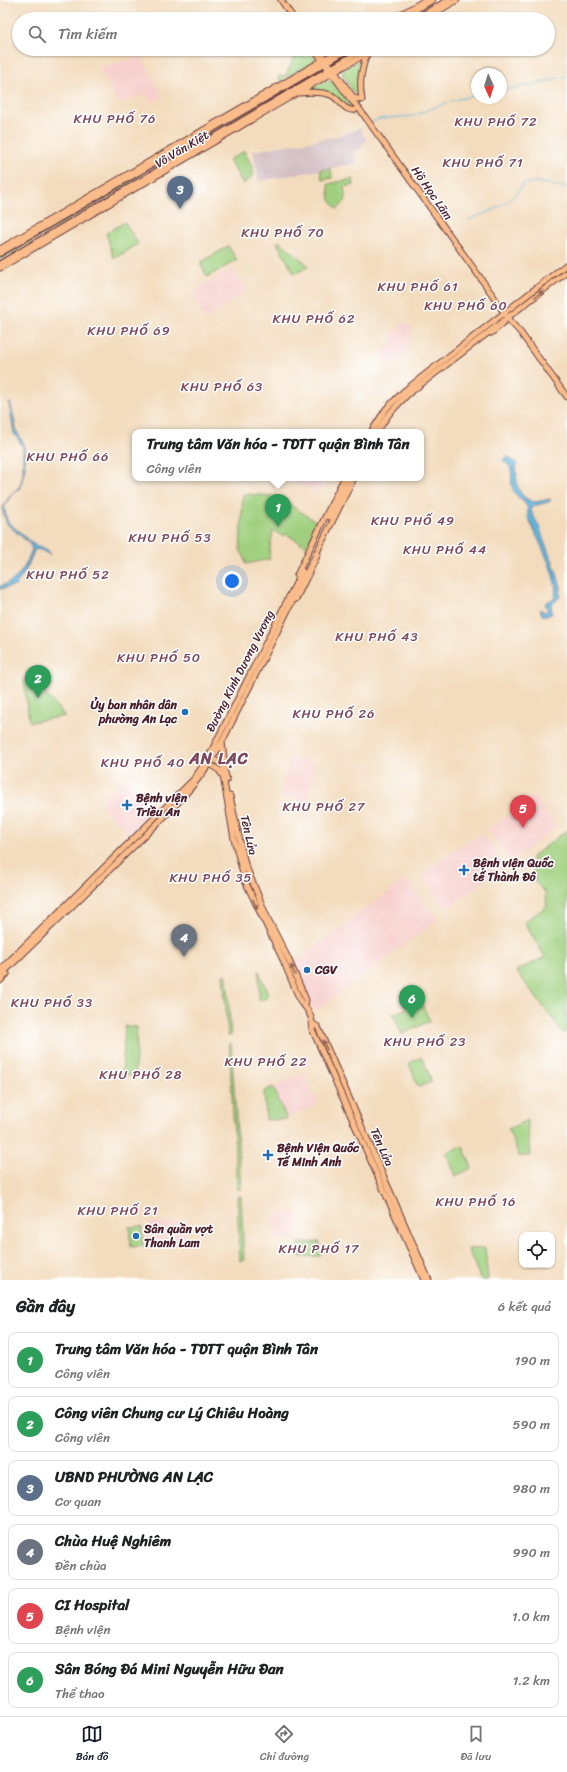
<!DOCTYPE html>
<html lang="vi">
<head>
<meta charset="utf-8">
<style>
	body { margin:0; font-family:Sriracha,sans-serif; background:#f6f6f6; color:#202124 }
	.controls { position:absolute; right:12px; bottom:12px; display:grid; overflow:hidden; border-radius:8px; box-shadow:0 1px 3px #0004 }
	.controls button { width:36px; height:36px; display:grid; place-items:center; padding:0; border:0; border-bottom:1px solid #e0e0e0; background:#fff; color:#202124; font:20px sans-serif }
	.compass { position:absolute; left:471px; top:68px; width:36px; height:36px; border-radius:50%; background:#fff; box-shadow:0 1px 3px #0004; rotate:176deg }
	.you { position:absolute; left:232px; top:581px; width:14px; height:14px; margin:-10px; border:3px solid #fff; border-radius:50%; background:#1a73e8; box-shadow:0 0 0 6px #1a73e833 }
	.badge { display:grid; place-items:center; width:26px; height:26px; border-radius:50%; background:#111827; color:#fff; font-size:13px; font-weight:700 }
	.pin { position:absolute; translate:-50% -33px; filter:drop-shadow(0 1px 2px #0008) }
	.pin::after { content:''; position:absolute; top:21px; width:14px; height:12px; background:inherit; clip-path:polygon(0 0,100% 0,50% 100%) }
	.popup { position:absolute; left:132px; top:429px; width:292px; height:52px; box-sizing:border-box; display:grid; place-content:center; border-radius:8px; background:#fff; filter:drop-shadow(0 1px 3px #0005); font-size:13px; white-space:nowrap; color:#757577 }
	.popup b { font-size:15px; color:#202124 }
	.popup::after { content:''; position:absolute; left:50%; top:100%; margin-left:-8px; border:8px solid transparent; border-top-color:#fff }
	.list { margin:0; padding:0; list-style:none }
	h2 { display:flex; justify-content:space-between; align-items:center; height:52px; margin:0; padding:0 16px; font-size:17px }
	h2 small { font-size:13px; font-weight:400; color:#757577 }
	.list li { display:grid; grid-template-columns:26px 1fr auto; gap:12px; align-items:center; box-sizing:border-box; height:56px; margin:0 8px 8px; padding:0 8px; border:1px solid #e0e0e0; border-radius:8px }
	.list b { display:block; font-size:15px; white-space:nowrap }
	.list p { margin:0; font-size:13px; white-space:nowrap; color:#757577 }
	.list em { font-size:13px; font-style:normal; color:#757577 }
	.icon { flex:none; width:22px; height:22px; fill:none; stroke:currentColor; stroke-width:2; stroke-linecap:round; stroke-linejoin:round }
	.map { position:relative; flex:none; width:567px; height:1280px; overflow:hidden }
	.search { position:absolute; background:#fff; box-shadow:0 1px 3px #0004; left:12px; right:12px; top:12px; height:44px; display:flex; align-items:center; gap:10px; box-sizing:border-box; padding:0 14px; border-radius:22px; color:#757577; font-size:15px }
	.sheet { height:436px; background:#fff }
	nav { display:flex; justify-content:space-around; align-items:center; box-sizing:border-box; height:56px; border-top:1px solid #e0e0e0; background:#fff; font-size:11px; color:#757577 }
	nav a { display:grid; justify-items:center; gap:2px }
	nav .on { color:#111827 }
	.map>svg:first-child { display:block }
	.built { fill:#f7d0cd }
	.industrial { fill:#d2bec3 }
	.green { fill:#a0d07f; stroke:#757855 }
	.water { fill:#61b6de; stroke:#566a84 }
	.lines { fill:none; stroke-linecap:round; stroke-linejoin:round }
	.stream { stroke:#61b6de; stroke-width:1 }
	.major-casing { stroke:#633b41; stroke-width:7 }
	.highway-casing { stroke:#633b41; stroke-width:8 }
	.major { stroke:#f9bc8a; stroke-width:5 }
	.highway { stroke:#f9bc8a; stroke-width:5.5 }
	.oneway { fill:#996656 }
	.poi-dot { fill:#1f6fb2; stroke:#fff; stroke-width:1.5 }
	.labels { text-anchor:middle; stroke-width:3; stroke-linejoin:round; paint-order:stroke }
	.street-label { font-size:12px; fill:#4a1f2b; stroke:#fff }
	.poi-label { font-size:12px; font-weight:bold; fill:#4a1f2b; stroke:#fff; text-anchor:start }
	.neighbourhood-label { font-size:13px; letter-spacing:1px; fill:#7c485c; stroke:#fff }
	.district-label { font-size:16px; font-weight:bold; letter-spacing:1px; fill:#7c485c; stroke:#fff }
</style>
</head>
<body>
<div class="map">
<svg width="567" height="1280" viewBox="0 0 567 1280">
	<rect width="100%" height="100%" fill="#fff"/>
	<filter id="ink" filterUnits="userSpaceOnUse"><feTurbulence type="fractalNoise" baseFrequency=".025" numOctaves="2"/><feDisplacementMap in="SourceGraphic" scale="8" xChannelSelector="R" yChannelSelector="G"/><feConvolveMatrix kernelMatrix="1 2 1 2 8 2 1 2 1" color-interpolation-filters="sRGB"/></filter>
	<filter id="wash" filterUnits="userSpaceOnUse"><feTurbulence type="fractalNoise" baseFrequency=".012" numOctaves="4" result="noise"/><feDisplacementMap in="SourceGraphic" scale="16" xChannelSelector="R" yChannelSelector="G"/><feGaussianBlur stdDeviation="0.9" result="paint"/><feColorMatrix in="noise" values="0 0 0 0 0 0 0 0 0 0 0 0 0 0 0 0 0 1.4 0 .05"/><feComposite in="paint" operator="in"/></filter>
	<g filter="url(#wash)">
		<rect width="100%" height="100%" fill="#f3dcbd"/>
		<path class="built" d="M142,57L163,98L149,102L147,94L118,103L99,67Z
			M232,268L246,291L205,320L192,292Z
			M404,321L411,327L407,353L397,362L394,359L388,365L378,358L393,341L390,339Z
			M289,478H326L319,493L288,480Z
			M289,757L315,764L306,802L281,797Z
			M125,778L156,810L131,836L106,810L102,799Z
			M534,796L557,827L512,861L488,830Z
			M483,833L506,865L448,908L444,907L422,874L469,840L470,841Z
			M406,879L437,920L314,1012L293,963Z
			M302,1074H304L318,1104L287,1119L273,1087Z
			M298,1212L299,1236L274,1238L273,1214Z
			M184,1221L185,1244L150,1246L148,1223Z"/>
		<path class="industrial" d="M360,128L367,141L362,144L363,148L352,152L358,163L259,181L253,151L335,137Z"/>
		<path class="green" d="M294,49H310L314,56V62L280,81L278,76H285L292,63Z
			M363,59C359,73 357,83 360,97H356L343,75V72L346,67Z
			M322,69L302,83L157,168L155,167Z
			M326,81C338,80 349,100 355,108L350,109L338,98L307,91Z
			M244,151L253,168V176L243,184L229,160Z
			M331,169L332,178L322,180L320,170Z
			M135,177L137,178L136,180L0,260V257L3,255Z
			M353,179L354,185L344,187L346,200L339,208L337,209L330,200L328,184Z
			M125,222L138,244L114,259L106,233Z
			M279,241L308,265V267L296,273H294L277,243Z
			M228,246L237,260L207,277L200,263Z
			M243,494L277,496L318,523L306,546L286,534L284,536L273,531C272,542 268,548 270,559L246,564L244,556L240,550Z
			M27,675H29L65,716L31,722L29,721L24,681Z
			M567,830V1031L563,1033L516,971L545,957L524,922L547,906L545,892L535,882L532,857Z
			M259,971L269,997L259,1001Z
			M223,975H227L231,1036H228Z
			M421,1002L430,1021L402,1034L393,1014Z
			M125,1026L137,1027L135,1075H122Z
			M229,1043H231L241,1189H237Z
			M422,1057L432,1082L418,1087L409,1063Z
			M273,1087L287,1119L266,1120L264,1091Z
			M527,1120L530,1156H519L508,1129Z
			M463,1146L472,1168L456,1176L446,1153Z
			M237,1196H241L244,1261H240Z
			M142,1226L143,1246L131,1247L129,1227Z
			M320,1242L321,1256L300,1257L299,1243Z
			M485,1248L488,1280H481L468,1249Z"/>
		<path class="water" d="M9,403H10L11,406L17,432L24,444L25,468L20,488L13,493L4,506L6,517L8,522L33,544L48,550L50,555L41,550L35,549L26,570L15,586L0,589V586C18,582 27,565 32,549L29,543L7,524L2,509L11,494L20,486L23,474V447L14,433Z
			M507,456L516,463C517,480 514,496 534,502L551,499L549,502L533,506L531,511L540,528L543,539L553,562L561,587L560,597L556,601L551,604L552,613L548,616L542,615L540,609L545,612L548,611L545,604L547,602L555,598C561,581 536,536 529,519C527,515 529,509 526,505C523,500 518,498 515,493C507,483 518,467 503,461Z"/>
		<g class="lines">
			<path class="stream" d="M501,91L537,84L567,76
				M372,122L379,119L413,116L454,100L477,95
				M468,220C490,211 511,205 523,184L536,182L567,188"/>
		</g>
	</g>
	<g filter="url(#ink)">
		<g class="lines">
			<g class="major-casing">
				<path id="major" d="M281,0L294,19
					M393,19L425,0
					M425,19L457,0
					M314,49L351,100L358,107L494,297L508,319L520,332L567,397
					M318,49L354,98V101
					M299,93C309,92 321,91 331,95C340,99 344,112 355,110L358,107
					M354,98L362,100C359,83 361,70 367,54
					M0,249L342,49
					M0,268L297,93L375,49
					M491,333L501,325L504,322
					M371,432L386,409L404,391L567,264
					M377,432L389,414L407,395L567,272
					M329,517L349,478
					M297,575L344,478
					M296,599L318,554
					M222,742L225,767
					M211,758L223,765L227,780
					M207,763L219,770L223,776L234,839L245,881L283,960L301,1003C308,1008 314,1020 312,1029L424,1280
					M230,796L245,864L268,919L288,958L306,1000L305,1006
					M0,970L194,779L208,758L302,571
					M0,976L165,816C189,791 205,773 222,742L354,478
					M0,981L7,974
					M313,1024L318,1027L429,1280"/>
			</g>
			<g class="highway-casing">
				<path id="highway" d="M399,19L432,0
					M416,19L449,0
					M0,253L349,49
					M0,264L364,49"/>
			</g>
			<use href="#major" class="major"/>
			<use href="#highway" class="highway"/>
		</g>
		<defs><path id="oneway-solid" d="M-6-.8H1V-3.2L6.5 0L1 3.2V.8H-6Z"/></defs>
		<g class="oneway">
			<use href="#oneway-solid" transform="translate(539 294) rotate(-38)"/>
			<use href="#oneway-solid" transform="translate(255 904) rotate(64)"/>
			<use href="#oneway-solid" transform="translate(293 970) rotate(-113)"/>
			<use href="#oneway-solid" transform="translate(325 1045) rotate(-113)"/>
		</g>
	</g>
	<g class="poi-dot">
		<circle cx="185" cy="712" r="4"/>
		<path d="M125 799h4v4h4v4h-4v4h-4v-4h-4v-4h4z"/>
		<path d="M462 864h4v4h4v4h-4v4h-4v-4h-4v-4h4z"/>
		<circle cx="307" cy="970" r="4"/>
		<path d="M266 1149h4v4h4v4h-4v4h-4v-4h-4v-4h4z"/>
		<circle cx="136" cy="1236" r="4"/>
	</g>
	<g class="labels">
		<g class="street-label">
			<text transform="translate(182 149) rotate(-31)" y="4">Võ Văn Kiệt</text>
			<text transform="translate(432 193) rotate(55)" y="4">Hồ Học Lãm</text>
			<text transform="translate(240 671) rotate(-63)" y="4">Đường Kinh Dương Vương</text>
			<text transform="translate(249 835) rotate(77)" y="4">Tên Lửa</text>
			<text transform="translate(382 1147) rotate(66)" y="4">Tên Lửa</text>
		</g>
		<g class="poi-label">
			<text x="177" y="709" text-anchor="end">Ủy ban nhân dân<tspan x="177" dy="14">phường An Lạc</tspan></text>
			<text x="136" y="802">Bệnh viện<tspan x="136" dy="14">Triều An</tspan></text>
			<text x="473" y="867">Bệnh viện Quốc<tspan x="473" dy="14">tế Thành Đô</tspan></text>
			<text x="315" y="974">CGV</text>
			<text x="277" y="1152">Bệnh Viện Quốc<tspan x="277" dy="14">Tế Minh Anh</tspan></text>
			<text x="144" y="1233">Sân quần vợt<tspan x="144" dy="14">Thanh Lam</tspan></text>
		</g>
		<g class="neighbourhood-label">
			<text x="115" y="123">KHU PHỐ 76</text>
			<text x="496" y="126">KHU PHỐ 72</text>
			<text x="483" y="167">KHU PHỐ 71</text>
			<text x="283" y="237">KHU PHỐ 70</text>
			<text x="418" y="291">KHU PHỐ 61</text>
			<text x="466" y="310">KHU PHỐ 60</text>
			<text x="314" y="323">KHU PHỐ 62</text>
			<text x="129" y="335">KHU PHỐ 69</text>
			<text x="222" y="391">KHU PHỐ 63</text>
			<text x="68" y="461">KHU PHỐ 66</text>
			<text x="413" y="525">KHU PHỐ 49</text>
			<text x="170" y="542">KHU PHỐ 53</text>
			<text x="445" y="554">KHU PHỐ 44</text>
			<text x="68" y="579">KHU PHỐ 52</text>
			<text x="377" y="641">KHU PHỐ 43</text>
			<text x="159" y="662">KHU PHỐ 50</text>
			<text x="334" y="718">KHU PHỐ 26</text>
			<text x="143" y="767">KHU PHỐ 40</text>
			<text x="324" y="811">KHU PHỐ 27</text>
			<text x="211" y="882">KHU PHỐ 35</text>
			<text x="52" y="1007">KHU PHỐ 33</text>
			<text x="425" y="1046">KHU PHỐ 23</text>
			<text x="266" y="1066">KHU PHỐ 22</text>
			<text x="141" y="1079">KHU PHỐ 28</text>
			<text x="476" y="1206">KHU PHỐ 16</text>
			<text x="118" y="1215">KHU PHỐ 21</text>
			<text x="319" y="1253">KHU PHỐ 17</text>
		</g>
		<g class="district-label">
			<text x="219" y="764">AN LẠC</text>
		</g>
	</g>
</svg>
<div class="controls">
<button><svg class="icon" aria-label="locate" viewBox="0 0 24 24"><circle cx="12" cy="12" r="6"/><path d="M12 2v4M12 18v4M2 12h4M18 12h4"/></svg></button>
</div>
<svg class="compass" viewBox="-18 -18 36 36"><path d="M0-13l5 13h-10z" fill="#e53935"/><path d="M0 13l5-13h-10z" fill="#757577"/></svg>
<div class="you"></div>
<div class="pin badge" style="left:278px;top:527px;background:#2e9e5b">1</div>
<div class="popup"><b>Trung tâm Văn hóa - TDTT quận Bình Tân</b>Công viên</div>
<div class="pin badge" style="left:38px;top:698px;background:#2e9e5b">2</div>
<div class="pin badge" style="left:180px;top:209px;background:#5c6f8a">3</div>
<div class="pin badge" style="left:184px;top:957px;background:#6b7280">4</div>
<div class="pin badge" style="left:523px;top:828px;background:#e0444e">5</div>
<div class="pin badge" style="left:412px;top:1018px;background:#2e9e5b">6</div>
<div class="search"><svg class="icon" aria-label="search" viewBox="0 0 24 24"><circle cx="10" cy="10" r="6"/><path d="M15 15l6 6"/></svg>Tìm kiếm</div>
</div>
<section class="sheet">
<h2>Gần đây<small>6 kết quả</small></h2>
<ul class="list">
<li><span class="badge" style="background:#2e9e5b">1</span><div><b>Trung tâm Văn hóa - TDTT quận Bình Tân</b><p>Công viên</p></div><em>190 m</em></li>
<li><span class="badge" style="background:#2e9e5b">2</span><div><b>Công viên Chung cư Lý Chiêu Hoàng</b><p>Công viên</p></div><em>590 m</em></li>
<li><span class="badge" style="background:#5c6f8a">3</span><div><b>UBND PHƯỜNG AN LẠC</b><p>Cơ quan</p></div><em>980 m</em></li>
<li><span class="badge" style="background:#6b7280">4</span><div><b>Chùa Huệ Nghiêm</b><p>Đền chùa</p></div><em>990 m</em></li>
<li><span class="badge" style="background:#e0444e">5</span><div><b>CI Hospital</b><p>Bệnh viện</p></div><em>1.0 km</em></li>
<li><span class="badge" style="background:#2e9e5b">6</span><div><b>Sân Bóng Đá Mini Nguyễn Hữu Đan</b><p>Thể thao</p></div><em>1.2 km</em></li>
</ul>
</section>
<nav>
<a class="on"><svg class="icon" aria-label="map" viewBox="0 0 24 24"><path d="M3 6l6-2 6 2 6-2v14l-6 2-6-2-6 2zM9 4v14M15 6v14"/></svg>Bản đồ</a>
<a><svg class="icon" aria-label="directions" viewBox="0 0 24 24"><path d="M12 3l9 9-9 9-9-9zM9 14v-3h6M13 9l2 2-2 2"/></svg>Chỉ đường</a>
<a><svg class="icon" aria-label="saved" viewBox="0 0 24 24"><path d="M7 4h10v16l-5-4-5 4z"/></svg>Đã lưu</a>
</nav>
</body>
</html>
